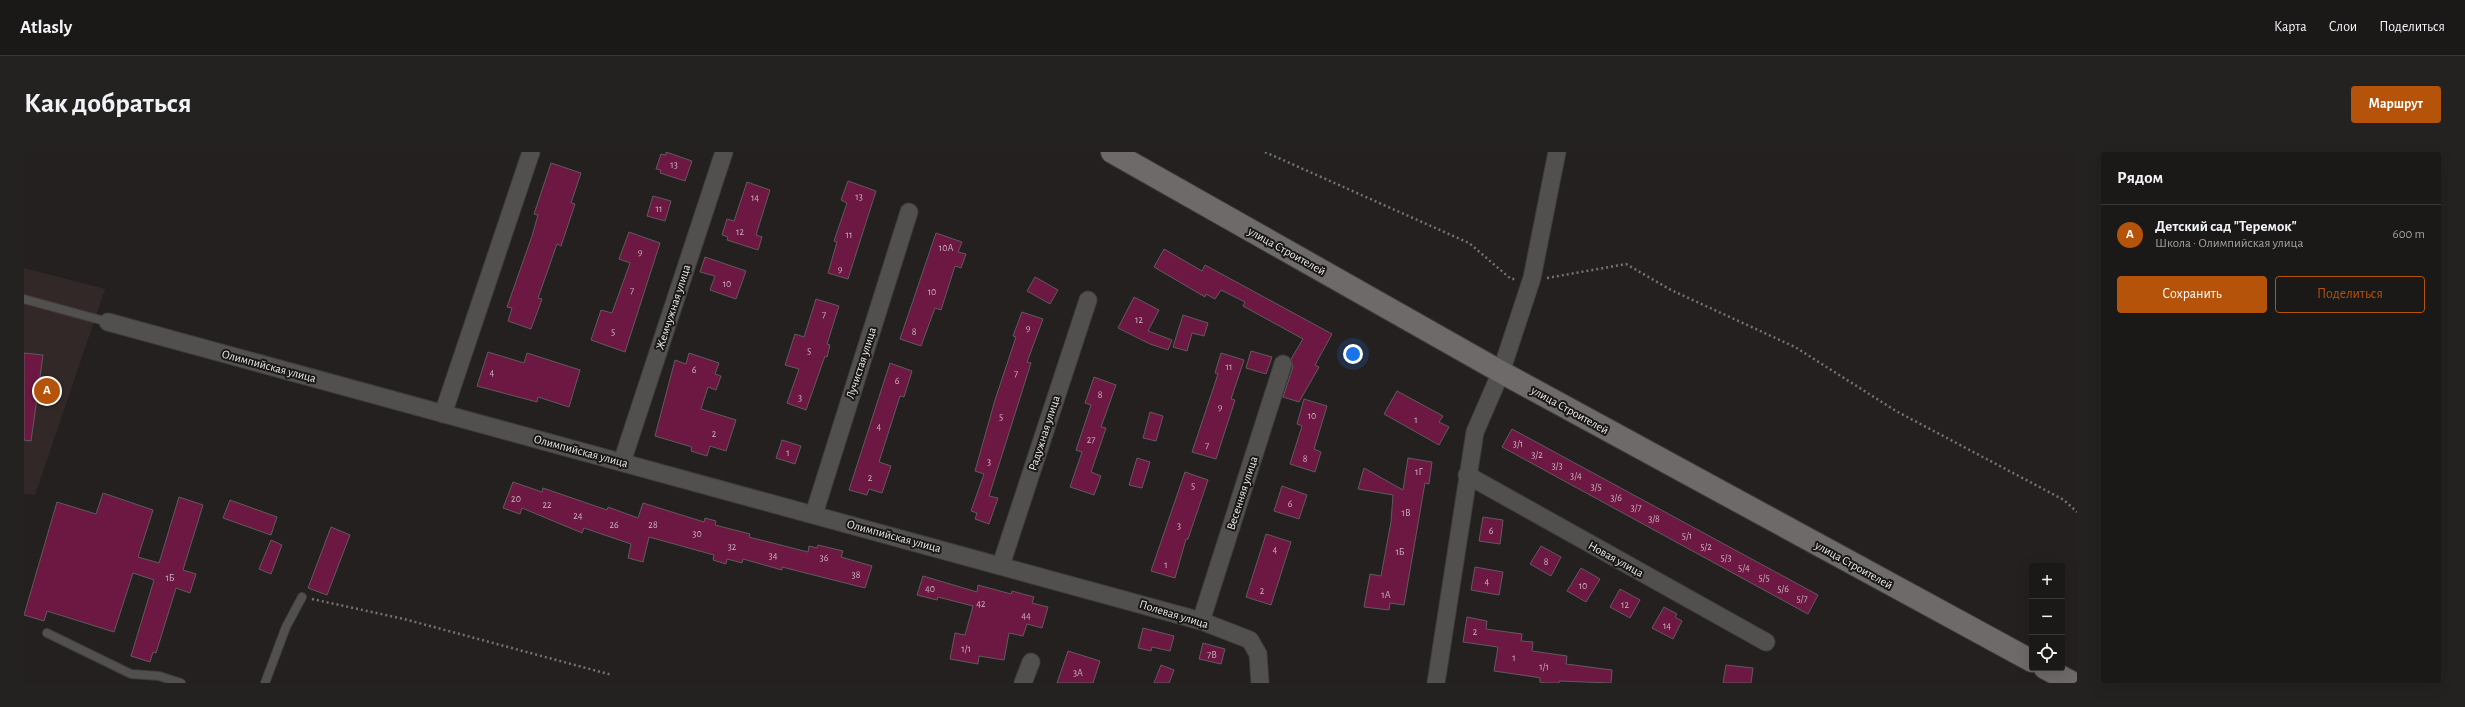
<!DOCTYPE html>
<html lang="ru">
<head>
<meta charset="utf-8">
<style>
	body { margin:0; font-family:"Alegreya Sans",sans-serif; background:#242121; color:#f1f3f6 }
	.controls { position:absolute; right:12px; bottom:12px; display:grid; overflow:hidden; border-radius:4px; box-shadow:0 4px 16px #0002 }
	.controls button { width:36px; height:36px; display:grid; place-items:center; padding:0; border:0; border-bottom:1px solid #393737; background:#1b1818; color:#f1f3f6; font:20px sans-serif }
	.you { position:absolute; left:1329px; top:202px; width:14px; height:14px; margin:-10px; border:3px solid #fff; border-radius:50%; background:#1a73e8; box-shadow:0 0 0 6px #1a73e833 }
	.badge { display:grid; place-items:center; width:26px; height:26px; border-radius:50%; background:#b45309; color:#fff; font-size:13px; font-weight:700 }
	.pin { position:absolute; translate:-50% -50%; border:2px solid #fff; box-shadow:0 1px 4px #0006 }
	.list { margin:0; padding:0; list-style:none }
	h2 { display:flex; justify-content:space-between; align-items:center; height:52px; margin:0; padding:0 16px; font-size:17px }
	h2 small { font-size:13px; font-weight:400; color:#a0a0a2 }
	.list li { display:grid; grid-template-columns:26px 1fr auto; gap:12px; align-items:center; box-sizing:border-box; height:60px; padding:0 16px; border-top:1px solid #393737 }
	.list b { display:block; font-size:15px; white-space:nowrap }
	.list p { margin:0; font-size:13px; white-space:nowrap; color:#a0a0a2 }
	.list em { font-size:13px; font-style:normal; color:#a0a0a2 }
	.actions { display:flex; gap:8px; padding:12px 16px }
	.actions a { flex:1; padding:9px 0; border:1px solid #b45309; border-radius:4px; text-align:center; font-size:14px; color:#b45309 }
	.actions .main { background:#b45309; color:#fff }
	.icon { flex:none; width:22px; height:22px; fill:none; stroke:currentColor; stroke-width:2; stroke-linecap:round; stroke-linejoin:round }
	.map { position:relative; flex:none; width:2053px; height:531px; overflow:hidden; border-radius:4px }
	header { display:flex; align-items:center; gap:24px; box-sizing:border-box; height:56px; padding:0 20px; background:#1b1818; border-bottom:1px solid #393737 }
	header strong { font-size:19px }
	nav { display:flex; gap:22px; margin-inline-start:auto; font-size:14px }
	.intro { display:flex; align-items:center; justify-content:space-between; box-sizing:border-box; height:96px; padding:0 24px }
	h1 { margin:0; font-size:28px }
	.button { padding:10px 18px; border-radius:4px; background:#b45309; color:#fff; font-size:14px; font-weight:700 }
	main { display:flex; gap:24px; padding:0 24px }
	aside { flex:1; background:#1b1818; border-radius:4px; box-shadow:0 4px 16px #0002 }
	.map>svg:first-child { display:block }
	.built { fill:#322828 }
	.building { fill:#6d1842; stroke:#5f5b5c }
	.lines { fill:none; stroke-linecap:round; stroke-linejoin:round }
	.service-casing { stroke:#403c3c; stroke-width:10 }
	.minor-casing { stroke:#403c3c; stroke-width:19 }
	.secondary-casing { stroke:#403c3c; stroke-width:24 }
	.path { stroke:#757272; stroke-width:2.5; stroke-dasharray:2 3; stroke-linecap:butt }
	.service { stroke:#51504f; stroke-width:8 }
	.minor { stroke:#51504f; stroke-width:17 }
	.secondary { stroke:#6d6a69; stroke-width:22 }
	.labels { text-anchor:middle; stroke-width:4; stroke-linejoin:round; paint-order:stroke }
	.number-label { font-size:10px; fill:#cab3be }
	.street-label { font-size:12px; fill:#e9e7e7; stroke:#1a1717 }
</style>
</head>
<body>
<header>
<strong>Atlasly</strong>
<nav><a>Карта</a><a>Слои</a><a>Поделиться</a></nav>
</header>
<div class="intro"><h1>Как добраться</h1><a class="button">Маршрут</a></div>
<main>
<div class="map">
<svg width="2053" height="531" viewBox="0 0 2053 531">
	<rect width="100%" height="100%" fill="#242020"/>
	<path class="built" d="M0,116L81,137L11,343L0,342Z"/>
	<path class="building" d="M642,0L668,9L661,29L636,21L637,18L632,17L637,2L642,3Z
		M527,11L557,21L547,51L551,52L537,94L533,92L514,146L518,147L507,177L484,169L488,156L483,155L508,84L514,63L510,62Z
		M824,29L852,39L824,127L804,121L813,90L810,89L823,51L817,48Z
		M723,30L746,38L732,83L738,85L734,98L703,88L704,85L698,83L703,67L710,69Z
		M629,44L647,49L641,69L623,64Z
		M605,80L636,91L601,200L567,188L577,158L588,161L606,111L595,107Z
		M912,81L938,90L934,100L942,102L937,116L931,114L917,158L911,156L897,194L876,187Z
		M1140,97L1178,119L1181,113L1308,182L1291,213L1295,215L1275,250L1259,245L1269,215L1267,207L1279,187L1219,154L1221,150L1197,138L1191,147L1182,142L1181,145L1130,115Z
		M681,105L722,119L712,147L686,138L691,124L676,120Z
		M1011,125L1034,138L1026,152L1003,139Z
		M1110,145L1135,158L1124,179L1148,188L1144,198L1126,192L1094,176Z
		M792,147L815,154L803,192L806,193L803,205L801,204L782,258L763,251L775,217L761,213L771,182L780,185Z
		M998,160L1019,167L1003,210L1007,211L965,344L974,346L965,372L951,367L953,361L947,359L960,322L951,319L971,248L992,185L989,184Z
		M1159,163L1184,171L1180,184L1168,181L1163,199L1149,195Z
		M1227,199L1248,205L1242,222L1222,216Z
		M464,200L500,211L503,201L556,218L545,255L514,245L513,250L453,234Z
		M0,201L19,203L7,289L0,288Z
		M665,201L695,211L691,222L697,224L692,238L684,235L677,257L712,268L702,299L686,294L683,304L667,299L668,295L631,284L651,208L662,212Z
		M1197,201L1220,208L1207,247L1211,248L1192,307L1168,300L1194,222L1191,221Z
		M866,211L888,219L880,245L876,244L855,310L867,314L858,341L845,337L843,343L825,338Z
		M1070,225L1092,233L1077,275L1082,276L1067,320L1077,324L1070,343L1046,335L1058,300L1052,298L1067,253L1061,251Z
		M1373,239L1419,264L1415,270L1425,275L1415,293L1360,262Z
		M1280,247L1303,254L1290,297L1297,300L1291,320L1266,312L1278,274L1273,272Z
		M1126,260L1139,264L1132,289L1119,286Z
		M1488,277L1794,443L1784,462L1478,295Z
		M758,288L777,294L771,312L752,306Z
		M1113,306L1126,310L1118,336L1105,333Z
		M1384,306L1408,310L1405,332L1401,331L1380,453L1366,451L1365,458L1340,455L1346,422L1357,424L1367,370L1369,343L1334,337L1340,316L1379,338Z
		M1161,320L1184,328L1164,387H1162L1151,426L1127,419Z
		M489,330L518,340L519,336L583,358L584,355L614,366L619,351L680,370L681,366L692,369L691,373L726,382L725,385L784,400L785,394L793,396L794,393L819,399L817,405L848,414L841,436L758,415V418L719,407L718,411L703,407L702,412L689,408L690,403L625,385L619,410L604,406L607,392L560,376L558,381L498,356L496,362L479,356Z
		M1258,334L1283,343L1275,367L1250,359Z
		M79,341L129,358L114,405L135,411L155,345L179,353L159,418L172,422L166,441L152,436L132,501L129,500L126,510L107,504L130,428L109,421L90,480L23,459L20,469L0,463L33,350L72,362Z
		M206,348L253,365L247,383L199,366Z
		M1459,365L1479,368L1476,392L1455,389Z
		M307,375L326,383L303,443L284,436Z
		M1242,382L1267,390L1247,453L1222,445Z
		M247,388L258,393L247,422L235,417Z
		M1517,394L1537,405L1527,424L1506,412Z
		M1451,415L1479,420L1475,443L1447,438Z
		M1557,416L1576,427L1562,450L1543,439Z
		M899,424L953,440L954,433L987,442L988,439L1010,445L1008,451L1024,455L1018,476L1003,472L999,484L985,481L980,508L955,504L954,512L926,507L931,481L941,483L949,454L914,445L913,448L893,443Z
		M1596,437L1616,448L1606,466L1586,455Z
		M1640,455L1653,462L1651,465L1658,469L1649,487L1628,476Z
		M1443,465L1463,469L1462,477L1498,482L1497,489L1509,490L1508,499L1543,504L1542,512L1588,518L1587,531L1535,529V531H1522L1516,530V526L1511,525L1470,519L1474,495L1439,490Z
		M1119,476L1150,484L1146,499L1128,495L1127,499L1114,496Z
		M1179,491L1201,497L1197,512L1175,507Z
		M1044,499L1076,509L1069,531H1033Z
		M1137,513L1150,518L1145,531H1130Z
		M1702,513L1729,516L1727,531H1699Z"/>
	<g class="lines">
		<g class="service-casing">
			<path id="service" d="M0,147L84,170
				M23,481L107,522L135,524L157,531
				M241,531L262,475L278,445"/>
		</g>
		<g class="minor-casing">
			<path id="minor" d="M84,170L1177,469L1226,488L1234,502L1236,531
				M419,262L507,0
				M598,310L700,0
				M1443,323L1742,490
				M790,362L885,60
				M977,413L1064,148
				M1177,469L1259,212
				M999,531L1007,510
				M1412,531L1451,280L1477,220L1508,126L1533,0"/>
		</g>
		<g class="secondary-casing">
			<path id="secondary" d="M1088,0L1477,220L2008,509
				M2021,516L2049,531"/>
		</g>
		<path class="path" d="M1241,0L1445,91L1487,127H1492
			M1523,126L1602,112L1647,138L1771,195L1872,259L2040,348L2053,360
			M288,447L380,467L588,523"/>
		<use href="#service" class="service"/>
		<use href="#minor" class="minor"/>
		<use href="#secondary" class="secondary"/>
	</g>
	<g class="labels">
		<g class="number-label">
			<text x="650" y="16">13</text>
			<text x="835" y="48">13</text>
			<text x="731" y="49">14</text>
			<text x="635" y="60">11</text>
			<text x="716" y="83">12</text>
			<text x="825" y="86">11</text>
			<text x="922" y="99">10А</text>
			<text x="616" y="103">9</text>
			<text x="816" y="120">9</text>
			<text x="703" y="135">10</text>
			<text x="608" y="142">7</text>
			<text x="908" y="143">10</text>
			<text x="800" y="166">7</text>
			<text x="1115" y="171">12</text>
			<text x="1004" y="179">9</text>
			<text x="589" y="183">5</text>
			<text x="890" y="183">8</text>
			<text x="785" y="202">5</text>
			<text x="1205" y="218">11</text>
			<text x="670" y="221">6</text>
			<text x="468" y="224">4</text>
			<text x="992" y="225">7</text>
			<text x="873" y="232">6</text>
			<text x="1076" y="246">8</text>
			<text x="776" y="249">3</text>
			<text x="1196" y="258">9</text>
			<text x="1288" y="267">10</text>
			<text x="977" y="268">5</text>
			<text x="1392" y="271">1</text>
			<text x="855" y="278">4</text>
			<text x="690" y="285">2</text>
			<text x="1067" y="291">27</text>
			<text x="1494" y="295">3/1</text>
			<text x="1183" y="297">7</text>
			<text x="764" y="304">1</text>
			<text x="1513" y="306">3/2</text>
			<text x="1281" y="310">8</text>
			<text x="965" y="313">3</text>
			<text x="1533" y="317">3/3</text>
			<text x="1395" y="323">1Г</text>
			<text x="1552" y="327">3/4</text>
			<text x="846" y="329">2</text>
			<text x="1169" y="337">5</text>
			<text x="1572" y="338">3/5</text>
			<text x="1592" y="349">3/6</text>
			<text x="492" y="350">20</text>
			<text x="1266" y="355">6</text>
			<text x="523" y="356">22</text>
			<text x="1612" y="359">3/7</text>
			<text x="1382" y="364">1В</text>
			<text x="554" y="367">24</text>
			<text x="1630" y="370">3/8</text>
			<text x="590" y="376">26</text>
			<text x="629" y="376">28</text>
			<text x="1155" y="377">3</text>
			<text x="1467" y="382">6</text>
			<text x="673" y="385">30</text>
			<text x="1663" y="387">5/1</text>
			<text x="708" y="398">32</text>
			<text x="1682" y="398">5/2</text>
			<text x="1251" y="401">4</text>
			<text x="1376" y="403">1Б</text>
			<text x="749" y="407">34</text>
			<text x="800" y="409">36</text>
			<text x="1702" y="409">5/3</text>
			<text x="1522" y="413">8</text>
			<text x="1142" y="416">1</text>
			<text x="1720" y="419">5/4</text>
			<text x="832" y="426">38</text>
			<text x="146" y="429">1Б</text>
			<text x="1740" y="429">5/5</text>
			<text x="1463" y="433">4</text>
			<text x="1559" y="437">10</text>
			<text x="906" y="440">40</text>
			<text x="1759" y="440">5/6</text>
			<text x="1238" y="442">2</text>
			<text x="1362" y="446">1А</text>
			<text x="1778" y="450">5/7</text>
			<text x="957" y="455">42</text>
			<text x="1601" y="456">12</text>
			<text x="1002" y="467">44</text>
			<text x="1643" y="477">14</text>
			<text x="1451" y="483">2</text>
			<text x="942" y="500">1/1</text>
			<text x="1188" y="506">7В</text>
			<text x="1490" y="509">1</text>
			<text x="1520" y="518">1/1</text>
			<text x="1054" y="524">3А</text>
		</g>
		<g class="street-label">
			<text transform="translate(1263 99) rotate(29)" y="4">улица Строителей</text>
			<text transform="translate(649 155) rotate(-72)" y="4">Жемчужная улица</text>
			<text transform="translate(837 211) rotate(-72)" y="4">Лучистая улица</text>
			<text transform="translate(245 214) rotate(15)" y="4">Олимпийская улица</text>
			<text transform="translate(1546 258) rotate(29)" y="4">улица Строителей</text>
			<text transform="translate(1020 281) rotate(-72)" y="4">Радужная улица</text>
			<text transform="translate(557 299) rotate(15)" y="4">Олимпийская улица</text>
			<text transform="translate(1218 341) rotate(-72)" y="4">Весенняя улица</text>
			<text transform="translate(870 384) rotate(15)" y="4">Олимпийская улица</text>
			<text transform="translate(1592 407) rotate(29)" y="4">Новая улица</text>
			<text transform="translate(1830 413) rotate(29)" y="4">улица Строителей</text>
			<text transform="translate(1150 462) rotate(17)" y="4">Полевая улица</text>
		</g>
	</g>
</svg>
<div class="controls">
<button>+</button>
<button>−</button>
<button><svg class="icon" aria-label="locate" viewBox="0 0 24 24"><circle cx="12" cy="12" r="6"/><path d="M12 2v4M12 18v4M2 12h4M18 12h4"/></svg></button>
</div>
<div class="you"></div>
<div class="pin badge" style="left:23px;top:239px">A</div>
</div>
<aside>
<h2>Рядом<small></small></h2>
<ul class="list">
<li><span class="badge">A</span><div><b>Детский сад &quot;Теремок&quot;</b><p>Школа · Олимпийская улица</p></div><em>600 m</em></li>
</ul>
<div class="actions"><a class="main">Сохранить</a><a>Поделиться</a></div>
</aside>
</main>
</body>
</html>
